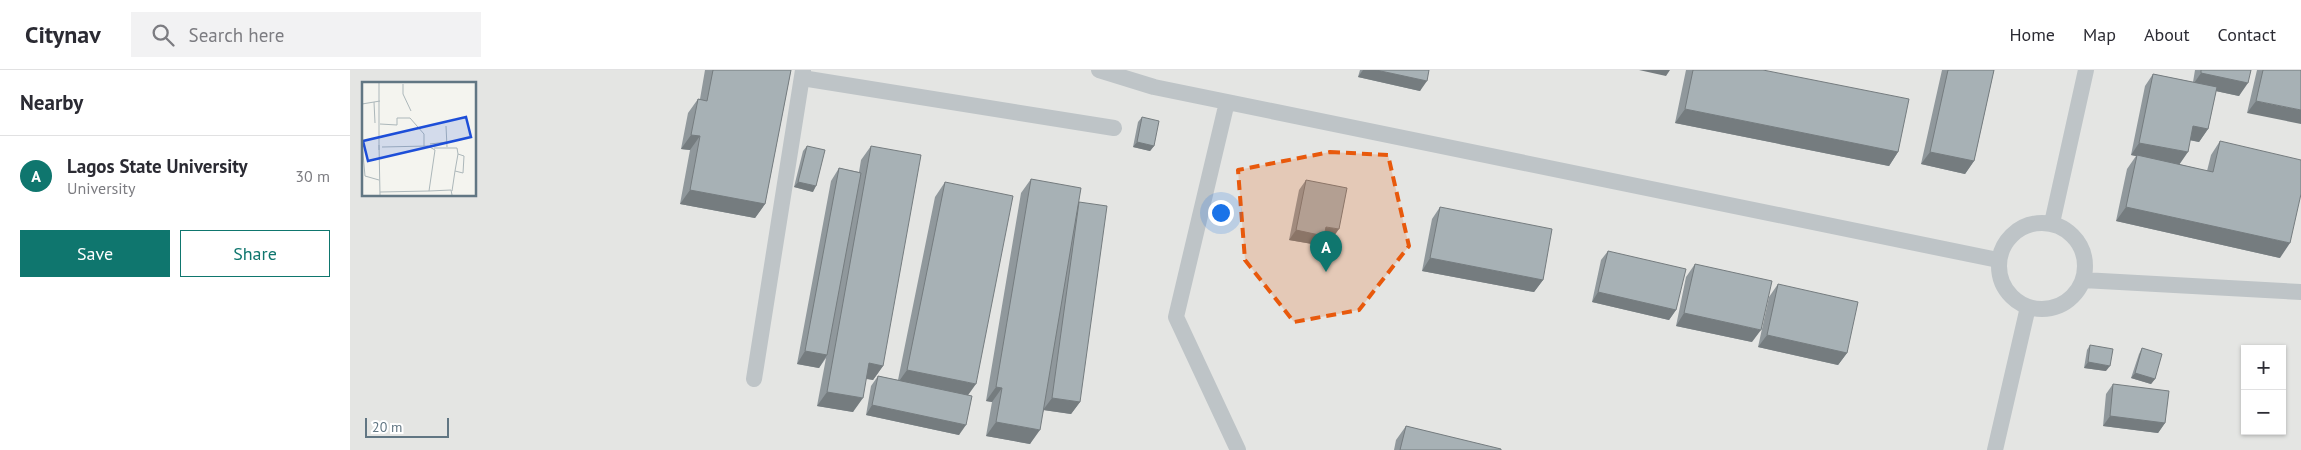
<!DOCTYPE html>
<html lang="en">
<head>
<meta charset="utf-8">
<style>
	body { margin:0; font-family:"PT Sans",sans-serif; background:#f2f2f3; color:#2b2b33 }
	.controls { position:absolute; right:15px; bottom:15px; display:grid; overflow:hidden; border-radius:0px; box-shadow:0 1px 4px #0004 }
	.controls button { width:45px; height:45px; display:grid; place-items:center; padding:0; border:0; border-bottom:1px solid #e1e1e2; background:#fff; color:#2b2b33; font:25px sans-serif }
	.scale { position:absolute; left:15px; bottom:12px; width:84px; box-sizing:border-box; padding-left:5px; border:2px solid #617683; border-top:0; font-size:14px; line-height:18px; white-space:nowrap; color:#617683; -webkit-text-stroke:4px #fff; paint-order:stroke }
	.you { position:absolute; left:870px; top:142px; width:18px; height:18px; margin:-12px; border:4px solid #fff; border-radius:50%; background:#1a73e8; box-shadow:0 0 0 8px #1a73e833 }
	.badge { display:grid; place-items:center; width:32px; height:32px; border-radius:50%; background:#0f766e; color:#fff; font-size:16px; font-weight:700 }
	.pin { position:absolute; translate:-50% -41px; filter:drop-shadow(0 1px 2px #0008) }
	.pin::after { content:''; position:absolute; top:26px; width:18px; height:15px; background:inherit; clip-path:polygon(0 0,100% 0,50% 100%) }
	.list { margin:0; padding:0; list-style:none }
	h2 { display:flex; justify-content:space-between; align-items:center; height:65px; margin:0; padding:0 20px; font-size:21px }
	h2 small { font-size:16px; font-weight:400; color:#7c7c81 }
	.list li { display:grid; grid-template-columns:32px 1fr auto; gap:15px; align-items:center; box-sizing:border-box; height:80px; padding:0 20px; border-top:1px solid #e1e1e2 }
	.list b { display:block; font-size:19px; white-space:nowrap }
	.list p { margin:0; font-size:16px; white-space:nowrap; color:#7c7c81 }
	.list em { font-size:16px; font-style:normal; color:#7c7c81 }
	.actions { display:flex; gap:10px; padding:15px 20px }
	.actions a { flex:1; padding:11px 0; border:1px solid #0f766e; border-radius:0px; text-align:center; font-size:18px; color:#0f766e }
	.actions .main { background:#0f766e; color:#fff }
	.icon { flex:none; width:28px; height:28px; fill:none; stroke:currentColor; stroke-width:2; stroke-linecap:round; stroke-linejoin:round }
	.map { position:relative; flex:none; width:1951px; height:380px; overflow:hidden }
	header { display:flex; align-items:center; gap:30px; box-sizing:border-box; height:70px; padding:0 25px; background:#fff; border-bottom:1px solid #e1e1e2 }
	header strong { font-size:24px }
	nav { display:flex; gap:28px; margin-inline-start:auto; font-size:18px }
	.search { width:350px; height:45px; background:#f2f2f3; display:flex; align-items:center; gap:12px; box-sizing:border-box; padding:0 18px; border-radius:0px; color:#7c7c81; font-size:19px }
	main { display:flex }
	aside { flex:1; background:#fff }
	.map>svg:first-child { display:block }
	.built { fill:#e4e5e3; fill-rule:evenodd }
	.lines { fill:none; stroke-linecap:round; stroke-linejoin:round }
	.service { stroke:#bec4c7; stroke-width:16 }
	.wall { fill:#90989c }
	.shaded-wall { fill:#757c7f }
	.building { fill:#a7b1b5; stroke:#757c7f }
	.marked { fill:#e8590c; fill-opacity:0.2; stroke:#e8590c; stroke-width:4; stroke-dasharray:10 6; stroke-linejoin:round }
	.inset-road { fill:none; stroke:#acb7ba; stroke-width:1 }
	.view { fill:#1d4ed8; fill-opacity:0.15; stroke:#1d4ed8; stroke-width:2.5 }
	.inset-edge { fill:none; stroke:#617683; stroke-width:2.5 }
</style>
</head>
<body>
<header>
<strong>Citynav</strong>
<div class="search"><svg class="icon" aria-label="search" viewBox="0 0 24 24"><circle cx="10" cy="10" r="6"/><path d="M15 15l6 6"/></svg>Search here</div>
<nav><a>Home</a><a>Map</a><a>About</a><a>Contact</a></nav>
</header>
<main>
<aside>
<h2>Nearby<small></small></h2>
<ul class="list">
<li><span class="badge">A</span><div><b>Lagos State University</b><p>University</p></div><em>30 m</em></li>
</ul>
<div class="actions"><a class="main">Save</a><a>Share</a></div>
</aside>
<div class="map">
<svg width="1951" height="380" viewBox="0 0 1951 380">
	<rect width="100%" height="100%" fill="#f4f4ef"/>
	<path class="built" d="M0,0H1951V380H0ZM14,14H125V125H14ZM1895,279H1932V361H1895Z"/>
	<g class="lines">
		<path class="service" d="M749,0L804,17L1648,190
			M452,8L764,58
			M877,32L826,247L888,380
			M1649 196a43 43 0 1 1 86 0a43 43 0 1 1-86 0Z
			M1702,153L1736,0
			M1733,210L1951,222
			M404,309L453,0
			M1645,380L1678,237"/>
	</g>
	<path class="wall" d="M355,0H441L415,134L405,148L330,134L340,80L331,79L338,43L348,29H350Z
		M1010,0H1079L1070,21L1008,7Z
		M1336,0H1413L1548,82L1539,96L1325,53Z
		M1592,0H1644L1624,91L1615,104L1571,94Z
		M1845,0H1901L1889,26L1866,21L1858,59L1849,72L1840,70L1829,94L1857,101L1861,85L1870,71L1930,188L1766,151L1777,99L1786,86L1781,85L1795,16L1803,4L1843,12Z
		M1907,0H1951L1897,43Z
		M792,47L804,76L800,81L783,77L788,52Z
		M457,76L463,122L444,117L453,81Z
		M521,76L533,296L523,310L516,309L503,342L467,336L476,288L469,298L447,294L481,111L489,98L509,102L511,90Z
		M681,109L728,133L730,332L721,344L694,340L680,374L636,366L642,332L636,331L671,123Z
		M956,110L982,169L973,167L968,175L939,170L949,120Z
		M595,112L618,325L609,365L516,345L521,316L528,306L548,310L585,127Z
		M1090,137L1193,210L1184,222L1072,201L1082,149Z
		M1258,181L1326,240L1319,250L1242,232L1251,190Z
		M1345,194L1402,272L1326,256L1336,207Z
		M1428,214L1497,283L1488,295L1408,277L1419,227Z
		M1740,275L1756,301L1734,298L1737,280Z
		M1792,278L1805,309L1801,314L1781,308L1789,284Z
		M1763,314L1815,353L1808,363L1753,356L1756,324Z
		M1056,356L1151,380H1044L1046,370Z"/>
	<path class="shaded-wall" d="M1013,0H1026L1077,11L1070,21L1008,7Z
		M1289,0H1320L1316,6Z
		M1851,3L1898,13L1889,26L1842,16Z
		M1906,31L1951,40V54L1897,43Z
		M1335,39L1548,82L1539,96L1325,53Z
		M1843,56L1858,59L1849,72L1834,69Z
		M341,65L350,66L340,80L331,79Z
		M787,72L804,76L800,81L783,77Z
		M1789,73L1838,82L1829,95L1781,85Z
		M1580,82L1624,91L1615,104L1571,94Z
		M448,112L466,116L463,122L444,117Z
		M340,120L415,134L405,148L330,134Z
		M1776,137L1940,173L1930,188L1766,151Z
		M976,157L989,159L982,169L973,167L968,175L939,170L946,160Z
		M1080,188L1193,210L1184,222L1072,201Z
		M1248,222L1326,240L1319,250L1242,232Z
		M1334,243L1411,260L1402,272L1326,256Z
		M1417,265L1497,283L1488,295L1408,277Z
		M455,281L477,285L469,298L447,294Z
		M1738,292L1760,296L1756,301L1734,298Z
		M519,293L533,296L523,310L509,307Z
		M557,300L626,314L616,328L547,314Z
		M1785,303L1805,309L1801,314L1781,308Z
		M646,317L652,318L642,332L636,331Z
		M477,322L513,328L503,342L467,336Z
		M702,328L730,332L721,344L693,340Z
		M522,335L616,355L609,365L516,345Z
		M1760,346L1815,353L1808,363L1753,356Z
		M646,352L690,360L680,374L636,366Z"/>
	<path class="building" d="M363,0H441L415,134L340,120L350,66L341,65L348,29L357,31Z
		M1026,0H1079L1077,11Z
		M1343,0H1413L1559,29L1548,82L1335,39Z
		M1598,0H1644L1624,91L1580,82Z
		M1851,0H1901L1898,13L1851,3Z
		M1913,0H1951V40L1906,31Z
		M1803,4L1867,17L1858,59L1843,56L1838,82L1789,73Z
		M792,47L809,51L804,76L787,72Z
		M1870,71L1951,90V124L1940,173L1776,137L1787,85L1863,102Z
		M457,76L475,80L466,116L448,112Z
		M521,76L571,85L533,296L519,293L513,328L477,322Z
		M489,98L511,103L477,285L455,281Z
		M681,109L731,118L690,360L646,352L652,318L646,317Z
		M956,110L997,118L989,159L976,157L974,166L946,160Z
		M595,112L663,126L626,314L557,300Z
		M729,132L757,136L730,332L702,328Z
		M1090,137L1202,159L1193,210L1080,188Z
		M1258,181L1336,199L1326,240L1248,222Z
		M1345,194L1422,211L1411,260L1334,243Z
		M1428,214L1508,232L1497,283L1417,265Z
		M1740,275L1763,279L1760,296L1738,292Z
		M1792,278L1812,284L1805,309L1785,303Z
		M528,306L622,326L616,355L522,335Z
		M1763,314L1819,321L1815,353L1760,346Z
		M1056,356L1151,379V380H1050Z"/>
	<path class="marked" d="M980,82L1038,85L1059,176L1009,240L944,252L895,190L888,100Z"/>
	<g transform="translate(12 12)">
		<rect width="114" height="114" fill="#f4f4ef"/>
		<path class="inset-road" d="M17,0V63M41,2V12L49,29M12,20L13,41M0,22L18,19M18,42L35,43V36H48L62,52V64M84,44L85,65M0,61L3,94L17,98M68,62L85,60M72,66H95L96,72L102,74L101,91L93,89L96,72M17,68V63L18,113M67,109L89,108L90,113M90,109L93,89M18,110L67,109L73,68L66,64L20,65"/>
		<path class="view" d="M104,35L109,55L6,79L1,59Z"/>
		<rect width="114" height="114" class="inset-edge"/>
	</g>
</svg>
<div class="controls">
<button>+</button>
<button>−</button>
</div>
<div class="scale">20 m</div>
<div class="you"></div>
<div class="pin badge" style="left:976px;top:202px">A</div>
</div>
</main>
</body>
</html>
